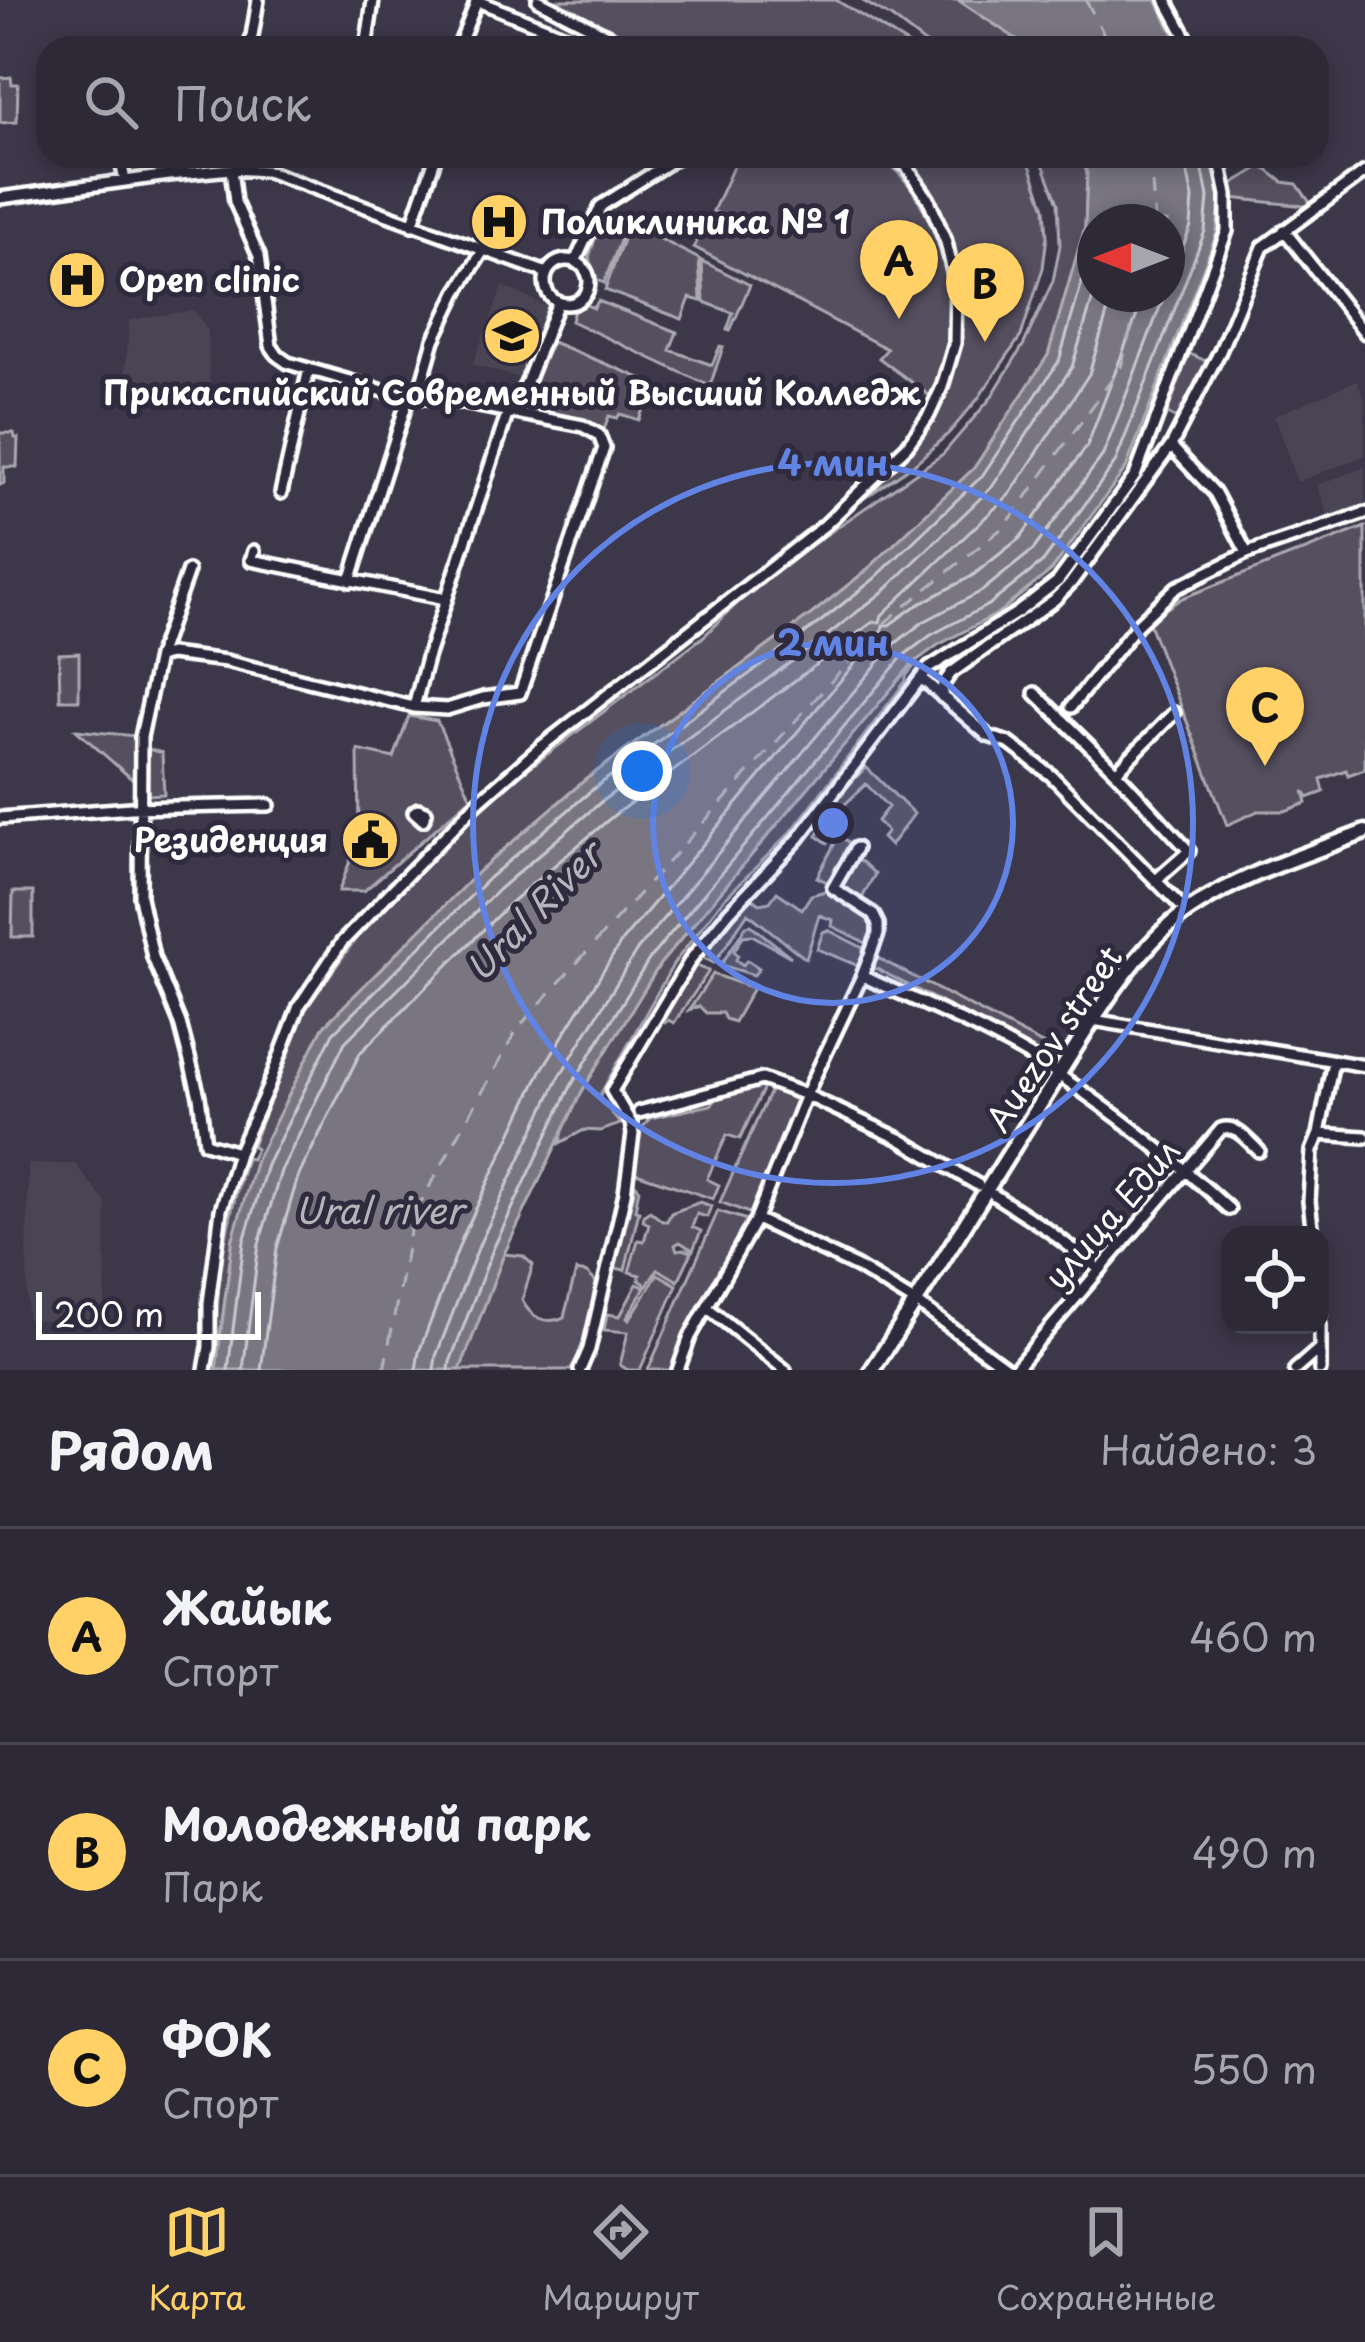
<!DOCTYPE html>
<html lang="ru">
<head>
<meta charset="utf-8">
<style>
	body { margin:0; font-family:"Playpen Sans",sans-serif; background:#35313f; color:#f1f3f6 }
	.controls { position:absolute; right:36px; bottom:36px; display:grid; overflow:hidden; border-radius:24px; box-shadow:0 6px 18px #0003 }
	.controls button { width:108px; height:108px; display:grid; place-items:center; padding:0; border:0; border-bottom:3px solid #484552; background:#2d2937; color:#f1f3f6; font:60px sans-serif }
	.compass { position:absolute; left:1077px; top:204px; width:108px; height:108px; border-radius:50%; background:#2d2937; box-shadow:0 6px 18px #0003; rotate:270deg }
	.scale { position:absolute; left:36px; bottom:30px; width:225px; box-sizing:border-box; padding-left:12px; border:6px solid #fff; border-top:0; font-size:33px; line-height:42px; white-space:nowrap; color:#fff; -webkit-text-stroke:9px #2f2a3d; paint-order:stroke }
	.you { position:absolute; left:642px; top:771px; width:42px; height:42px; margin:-30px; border:9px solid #fff; border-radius:50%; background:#1a73e8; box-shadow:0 0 0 18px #1a73e833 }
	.badge { display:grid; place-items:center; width:78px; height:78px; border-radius:50%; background:#ffd166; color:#111; font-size:39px; font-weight:700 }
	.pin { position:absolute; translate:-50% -99px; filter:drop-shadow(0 3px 6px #0008) }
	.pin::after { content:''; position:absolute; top:63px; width:42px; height:36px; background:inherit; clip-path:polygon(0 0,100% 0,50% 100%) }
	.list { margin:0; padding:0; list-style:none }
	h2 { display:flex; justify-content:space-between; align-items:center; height:156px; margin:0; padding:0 48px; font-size:51px }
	h2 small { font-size:39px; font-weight:400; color:#a7a6ad }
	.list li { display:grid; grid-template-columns:78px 1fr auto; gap:36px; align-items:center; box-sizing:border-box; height:216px; padding:0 48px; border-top:3px solid #484552 }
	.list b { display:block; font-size:45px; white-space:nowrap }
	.list p { margin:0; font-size:39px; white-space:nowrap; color:#a7a6ad }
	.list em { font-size:39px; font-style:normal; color:#a7a6ad }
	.icon { flex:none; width:66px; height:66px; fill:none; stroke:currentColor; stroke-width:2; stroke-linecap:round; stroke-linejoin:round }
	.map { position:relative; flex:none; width:1365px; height:1370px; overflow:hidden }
	.search { position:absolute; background:#2d2937; box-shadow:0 6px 18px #0003; left:36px; right:36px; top:36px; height:132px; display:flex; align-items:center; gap:30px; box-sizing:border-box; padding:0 42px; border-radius:36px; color:#a7a6ad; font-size:45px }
	.sheet { height:804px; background:#2d2937 }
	nav { display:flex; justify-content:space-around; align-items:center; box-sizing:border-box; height:168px; border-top:3px solid #484552; background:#2d2937; font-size:33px; color:#a7a6ad }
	nav a { display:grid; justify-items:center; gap:6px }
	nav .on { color:#ffd166 }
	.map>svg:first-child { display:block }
	.built { fill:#494455 }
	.green { fill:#555060; stroke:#aaa8b0; stroke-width:3 }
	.water { fill:#797682; stroke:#afadb4; stroke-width:3; fill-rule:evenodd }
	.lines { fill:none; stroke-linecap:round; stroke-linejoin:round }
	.shore { stroke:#c9c8cd; stroke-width:3 }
	.ferry { stroke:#b5b4ba; stroke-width:3; stroke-dasharray:15 12; stroke-linecap:butt }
	.minor-casing { stroke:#fff; stroke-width:18 }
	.major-casing { stroke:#fff; stroke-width:21 }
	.minor { stroke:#2f2a3d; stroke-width:9 }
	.major { stroke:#2f2a3d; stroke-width:12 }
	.ring { fill:none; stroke:#6183e4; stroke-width:6 }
	.labels { text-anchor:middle; stroke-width:10; stroke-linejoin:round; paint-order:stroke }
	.poi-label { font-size:33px; font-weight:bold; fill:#fff; stroke:#2f2a3d; text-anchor:start }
	.street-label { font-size:33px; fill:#fff; stroke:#2f2a3d }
	.water-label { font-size:36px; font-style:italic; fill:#b5b4ba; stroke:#2f2a3d }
	.centre { fill:#6183e4; stroke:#2f2a3d; stroke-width:6 }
	.ring-label { font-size:36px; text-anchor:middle; font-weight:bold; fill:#6183e4; stroke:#2f2a3d; stroke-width:10; stroke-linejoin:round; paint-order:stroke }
</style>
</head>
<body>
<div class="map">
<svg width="1365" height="1370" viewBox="0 0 1365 1370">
	<rect width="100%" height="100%" fill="#3c3749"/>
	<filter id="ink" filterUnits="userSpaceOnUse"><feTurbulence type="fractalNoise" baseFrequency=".00833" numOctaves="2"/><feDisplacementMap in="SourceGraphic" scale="24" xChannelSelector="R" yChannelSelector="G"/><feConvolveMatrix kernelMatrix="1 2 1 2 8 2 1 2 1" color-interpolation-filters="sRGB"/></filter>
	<g filter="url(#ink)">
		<path class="built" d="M503,286L551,308L524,379L472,365Z
			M193,310L208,330L210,399L124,395L129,320Z
			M1357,380L1365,400V456L1297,482L1274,416Z
			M1365,467V503L1328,516L1317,485Z
			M28,1164H75L106,1203L105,1321L27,1320Z"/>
		<path class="green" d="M538,0H836L914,48H632Z
			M861,0H958L1021,42L1025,48H931L892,18Z
			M11,77L12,84H18L17,122L0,123V78Z
			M738,156C770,156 857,149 883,162C920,180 948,259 950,298C952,332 946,366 930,396L879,358L887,349L694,247L709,218L731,227L734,220L713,211Z
			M893,156H1027L1045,208L1047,236L1043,268L1021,336L977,400L949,433L913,465L825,525L891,460L929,415L951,359L956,285L929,200Z
			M1040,156H1083L1087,174L1085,227L1048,356L974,468L867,570L813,613L585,780L481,869L323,1027L233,1238L218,1351C213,1283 227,1223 246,1158L251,1159L256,1149L252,1146L303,1013L357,937L481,809L521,774L704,636L761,580L943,454L990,399L1024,344L1053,281L1060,245L1058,203Z
			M1262,166L1283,182L1297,184L1313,207L1232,198L1229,186Z
			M609,220H617L616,224L625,228L604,283L595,279L589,257L600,224Z
			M629,223L699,259L701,301L690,298L682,319L605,290Z
			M702,261L750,285L730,331L727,330L733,313L704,302Z
			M598,301L677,332L670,350L712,365L720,346L723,347L710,386L571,321L574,310L584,304L594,308Z
			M552,342L653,383L639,420L620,414L617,418L609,416L604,430L528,409L530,403L526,401Z
			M1188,353L1208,362L1180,421L1164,412Z
			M0,433H14L15,438H18L17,467H4V483L0,485Z
			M1365,527V769L1348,775L1346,770L1321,779L1324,792L1308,798L1304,791L1307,803L1285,811H1258L1227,825L1148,621L1182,598Z
			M79,653V700H60L59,654Z
			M912,664H916L906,676V681L792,831L722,901L674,963L600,1095V1101L609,1109L620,1124L600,1131L584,1130L560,1143L565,1123L582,1091L660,964Z
			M409,716L437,721L471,798L364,891H339L359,836L358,750L394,758Z
			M76,730L136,736L133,780Z
			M144,748L162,753L164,794L146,795Z
			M866,767L914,814L890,846L882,838L887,832L877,821L888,807L866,784L839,810L832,803Z
			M826,823L849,843L829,883L817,877L835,843L831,840L828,843L817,836Z
			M857,861L862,862L875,874L861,900L845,889L842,883L853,863Z
			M829,890L874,920L875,932L870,945L832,926L833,920L819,915L806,959L748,913L714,963L698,955L738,906L741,907L750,896L760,904L770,902L777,892L802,909L811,895Z
			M13,892H33V937H12Z
			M751,925L791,957L752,935L743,936L734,951L738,955L736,960L743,965L747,960L759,968L754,975L721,965L746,926Z
			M828,930L865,949L866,954L861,967L817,949L823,932Z
			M876,957L1048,1047L1043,1055L871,966Z
			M692,964L709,971L674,1023L668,1020L665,1023L658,1019Z
			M713,974L753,988L734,1022L725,1019L722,1013H706L699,1006L689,1010Z
			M766,1083L740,1139L727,1135L707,1179L719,1185L713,1199L633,1172L636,1135L650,1118L711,1105L721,1095Z
			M772,1087L802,1099L754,1215L720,1202Z
			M636,1185L639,1188L635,1210L639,1211L625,1270L615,1268Z
			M700,1202L711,1206L707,1217L697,1214L692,1227L701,1231L693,1250L680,1242L675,1245L677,1250L683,1249L692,1252L678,1281L658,1269L647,1285L639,1280L640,1275L629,1272L638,1240L644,1241L649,1224L643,1221L644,1215L650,1211L662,1221H667L671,1213Z
			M718,1211L750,1221L685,1335L672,1370H648Z
			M504,1254L523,1256L533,1265L522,1300C530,1317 546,1326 564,1317L576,1271L587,1273L596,1282L583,1348L570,1370H460Z
			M658,1274L677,1285L640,1370H628L620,1365L628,1332L604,1330L607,1314L620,1316L637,1284L645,1287L627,1318L629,1320Z"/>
		<path class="water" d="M958,0H1156L1181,48H1025L1021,42Z
			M1083,156H1210L1220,196L1217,233L1126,468L1052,570L997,614L938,645L912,664L660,964L582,1091L504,1254L460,1370H216L233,1238L256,1160L323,1027L481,869L585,780L813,613L867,570L974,468L1048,355L1085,227L1087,174ZM1167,222V294H1095V222Z"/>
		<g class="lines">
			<path class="shore" d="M1167,288L1191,226L1193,198L1184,156
				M228,1370L244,1241L267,1165L333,1033L489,878L593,789L820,622L874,579L982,476L1059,361L1095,237
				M243,1370L259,1244L281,1171L345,1042L499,889L602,801L829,634L884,591L992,487L1072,367L1095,291
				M261,1370L277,1248L298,1177L360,1053L511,902L613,816L873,622H880L882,615L1010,494L1089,374L1113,294
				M416,1370L419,1352L463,1236L541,1071L622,941L882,631L883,625H889L914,607L972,576L1020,538L1087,446L1145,294
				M434,1370L436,1356L480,1243L558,1079L637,950L892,646L923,622L982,591L1033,550L1103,455L1165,294
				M449,1370L450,1362L493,1249L571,1086L650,958L903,656L931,635L990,604L1043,562L1115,463L1205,231L1208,197L1200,156"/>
			<path class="ferry" d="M1086,0L1111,48
				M1150,156L1155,222
				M384,1370L413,1216L518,1028L883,624L1006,525L1121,367L1140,294"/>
			<g class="minor-casing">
				<path id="minor" d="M475,0L596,48
					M538,0L632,48
					M1166,0L1192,48
					M115,48L129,45L150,48
					M250,48L258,0
					M366,48L373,1
					M458,48L477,1
					M120,156L125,181
					M231,169L235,202L259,256L271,346L278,356L288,363L397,395L447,400L583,426L599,435L604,448L520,693L483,698L447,709L414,707L226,661L170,654L158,657L141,737L140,897L153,957L180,1023L199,1096L205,1143L238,1153
					M0,198L169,175L231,169L267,171L547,273
					M412,225L436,156
					M1284,230L1365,333
					M545 282a22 22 0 1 1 44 0a22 22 0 1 1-44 0Z
					M575,262L601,206L679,156
					M1171,446L1215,493L1247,553
					M281,493L309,369
					M254,551L251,560L446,599
					M350,581L406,405L422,382L434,340L457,292L483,251
					M158,657L188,571
					M921,678L988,736L1009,743L1051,775L1186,911
					M1035,693L1116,772L1189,851L1156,880
					M942,697L943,684L951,673L1054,600L1071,583L1171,446L1220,351L1263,247L1365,172
					M414,707L427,658L506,418L526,384L558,302
					M1071,707L1137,625L1176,588L1247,553L1365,513
					M1116,772L1174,713
					M418,809L426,812L423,820L414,812Z
					M0,818L131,808L269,805
					M862,976C923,1004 998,1034 1053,1071C1115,1113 1174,1159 1229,1209
					M1093,1020L1365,1066
					M639,1112L762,1079L806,1095L900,1139L978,1185
					M1319,1134L1365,1137
					M994,1195L1048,1230L1100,1270
					M756,1219L857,1267L924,1308L1009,1370
					M1313,1235L1309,1201L1312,1151L1319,1134L1333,1061
					M1320,1303V1315
					M708,1308L785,1370
					M1320,1325V1370
					M205,1370L209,1347V1303L221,1210L238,1153L268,1087L299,1006L342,942L478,802L542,746L825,525L907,446L929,415L942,387L955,343L956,285L946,242L929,200L907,167L893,156
					M580,1370L589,1349L625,1193L633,1134L631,1123L612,1091L691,959L729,912L799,838L921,678L929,668L1018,612L1058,581L1135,476L1227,231V195L1219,156
					M678,1370L690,1337L756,1219L806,1095L862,976L878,934V924L873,914L833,888L856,848
					M1014,1370L1221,1129C1236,1124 1248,1141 1259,1151
					M1295,1370L1319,1349"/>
			</g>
			<g class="major-casing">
				<path id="major" d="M872,1370C929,1283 984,1194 1039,1106C1077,1046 1130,949 1189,910C1242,874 1306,855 1365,832"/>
			</g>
			<use href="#minor" class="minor"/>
			<use href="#major" class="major"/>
		</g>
	</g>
	<circle cx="833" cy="823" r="180" fill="#6183e4" fill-opacity=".12"/>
	<g class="ring">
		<circle cx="833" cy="823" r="180"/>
		<circle cx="833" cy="823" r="360"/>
	</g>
	<defs>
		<g id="hospital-disc" transform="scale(3)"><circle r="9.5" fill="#ffd166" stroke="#2f2a3d"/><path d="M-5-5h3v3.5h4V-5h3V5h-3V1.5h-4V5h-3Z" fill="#111"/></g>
		<g id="university-disc" transform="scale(3)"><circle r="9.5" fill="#ffd166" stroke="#2f2a3d"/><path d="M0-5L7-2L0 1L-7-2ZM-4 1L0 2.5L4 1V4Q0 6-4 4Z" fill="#111"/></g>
		<g id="civic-disc" transform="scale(3)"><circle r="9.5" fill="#ffd166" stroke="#2f2a3d"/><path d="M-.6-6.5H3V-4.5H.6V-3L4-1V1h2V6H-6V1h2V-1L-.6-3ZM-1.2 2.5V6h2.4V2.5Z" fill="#111"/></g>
	</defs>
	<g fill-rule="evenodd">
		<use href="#hospital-disc" x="499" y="222"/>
		<use href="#hospital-disc" x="77" y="280"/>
		<use href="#university-disc" x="512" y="336"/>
		<use href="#civic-disc" x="370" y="840"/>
	</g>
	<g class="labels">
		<g class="poi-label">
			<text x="541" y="234">Поликлиника № 1</text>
			<text x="119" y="292">Open clinic</text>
			<text x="512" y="405" text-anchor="middle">Прикаспийский Современный Высший Колледж</text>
			<text x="328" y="852" text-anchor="end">Резиденция</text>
		</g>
		<g class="street-label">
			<text transform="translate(1054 1039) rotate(-56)" y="12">Auezov street</text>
			<text transform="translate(1112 1214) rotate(-49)" y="12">улица Едил</text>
		</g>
		<g class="water-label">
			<text transform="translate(534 912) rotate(-46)" y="13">Ural River</text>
			<text x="379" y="1224">Ural river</text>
		</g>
	</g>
	<circle cx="833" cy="823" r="18" class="centre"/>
	<g class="ring-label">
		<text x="833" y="476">4 мин</text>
		<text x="833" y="656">2 мин</text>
	</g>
</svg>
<div class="controls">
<button><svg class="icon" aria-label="locate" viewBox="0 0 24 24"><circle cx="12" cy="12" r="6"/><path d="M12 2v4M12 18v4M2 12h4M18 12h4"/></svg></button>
</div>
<svg class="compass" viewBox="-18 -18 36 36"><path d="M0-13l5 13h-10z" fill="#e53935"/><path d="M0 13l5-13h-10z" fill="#a7a6ad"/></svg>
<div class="scale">200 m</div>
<div class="you"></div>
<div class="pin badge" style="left:899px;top:319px">A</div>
<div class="pin badge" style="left:985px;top:342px">B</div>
<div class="pin badge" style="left:1265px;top:766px">C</div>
<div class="search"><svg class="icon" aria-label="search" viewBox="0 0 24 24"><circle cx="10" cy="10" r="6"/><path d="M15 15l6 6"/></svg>Поиск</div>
</div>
<section class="sheet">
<h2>Рядом<small>Найдено: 3</small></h2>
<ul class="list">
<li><span class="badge">A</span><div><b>Жайык</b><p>Спорт</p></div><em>460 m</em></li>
<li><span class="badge">B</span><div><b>Молодежный парк</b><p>Парк</p></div><em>490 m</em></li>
<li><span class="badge">C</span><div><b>ФОК</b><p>Спорт</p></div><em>550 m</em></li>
</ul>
</section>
<nav>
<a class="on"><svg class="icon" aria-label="map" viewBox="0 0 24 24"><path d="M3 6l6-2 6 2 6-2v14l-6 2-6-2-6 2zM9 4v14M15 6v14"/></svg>Карта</a>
<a><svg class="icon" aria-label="directions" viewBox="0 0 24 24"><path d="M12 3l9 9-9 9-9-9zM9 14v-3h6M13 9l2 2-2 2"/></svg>Маршрут</a>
<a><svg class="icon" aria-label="saved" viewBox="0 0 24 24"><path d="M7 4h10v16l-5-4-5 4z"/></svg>Сохранённые</a>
</nav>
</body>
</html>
